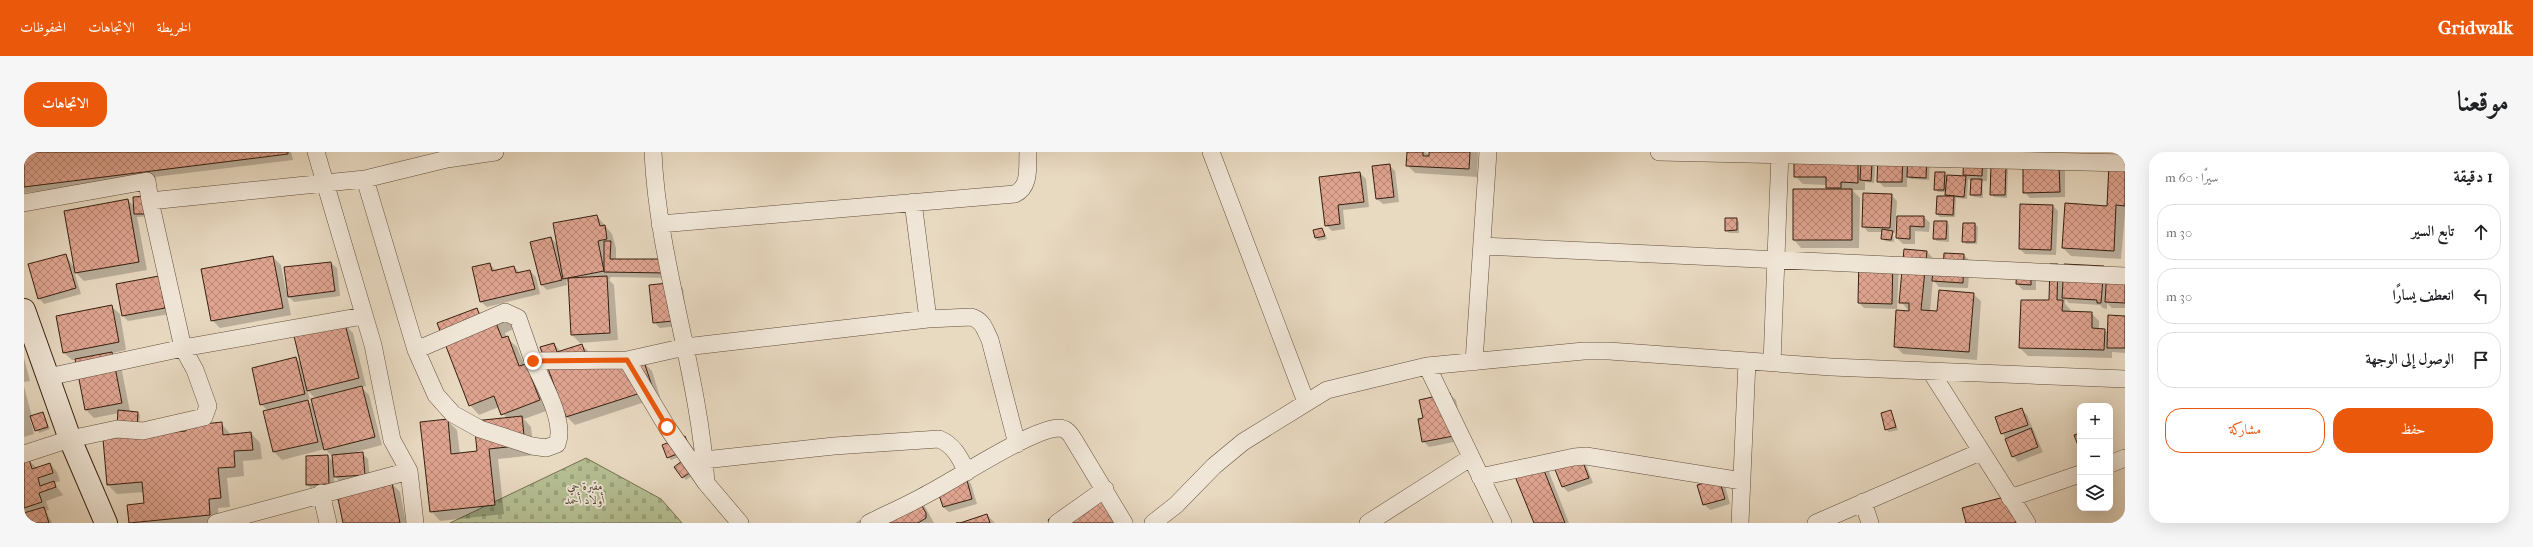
<!DOCTYPE html>
<html lang="ar">
<head>
<meta charset="utf-8">
<style>
	body { margin:0; font-family:"IM FELL French Canon",Amiri,serif; background:#f6f6f6; color:#202124; direction:rtl }
	.controls { position:absolute; right:12px; bottom:12px; display:grid; overflow:hidden; border-radius:8px; box-shadow:0 4px 16px #0002 }
	.controls button { width:36px; height:36px; display:grid; place-items:center; padding:0; border:0; border-bottom:1px solid #e0e0e0; background:#fff; color:#202124; font:20px sans-serif }
	.stop { position:absolute; width:12px; height:12px; margin:-9px; border:3px solid #ea580c; border-radius:50%; background:#fff }
	.stop.end { background:#ea580c; border-color:#fff; box-shadow:0 1px 4px #0008 }
	.list { margin:0; padding:0; list-style:none }
	h2 { display:flex; justify-content:space-between; align-items:center; height:52px; margin:0; padding:0 16px; font-size:17px }
	h2 small { font-size:13px; font-weight:400; color:#757577 }
	.list li { display:grid; grid-template-columns:26px 1fr auto; gap:12px; align-items:center; box-sizing:border-box; height:56px; margin:0 8px 8px; padding:0 8px; border:1px solid #e0e0e0; border-radius:16px }
	.list b { display:block; font-size:15px; white-space:nowrap }
	.list em { font-size:13px; font-style:normal; color:#757577 }
	.actions { display:flex; gap:8px; padding:12px 16px }
	.actions a { flex:1; padding:9px 0; border:1px solid #ea580c; border-radius:16px; text-align:center; font-size:14px; color:#ea580c }
	.actions .main { background:#ea580c; color:#fff }
	.icon { flex:none; width:22px; height:22px; fill:none; stroke:currentColor; stroke-width:2; stroke-linecap:round; stroke-linejoin:round }
	.map { position:relative; flex:none; width:2101px; height:371px; overflow:hidden; direction:ltr; border-radius:16px }
	header { display:flex; align-items:center; gap:24px; box-sizing:border-box; height:56px; padding:0 20px; background:#ea580c; color:#fff }
	header strong { font-size:19px }
	nav { display:flex; gap:22px; margin-inline-start:auto; font-size:14px }
	.intro { display:flex; align-items:center; justify-content:space-between; box-sizing:border-box; height:96px; padding:0 24px }
	h1 { margin:0; font-size:28px }
	.button { padding:10px 18px; border-radius:16px; background:#ea580c; color:#fff; font-size:14px; font-weight:700 }
	main { display:flex; gap:24px; padding:0 24px }
	aside { flex:1; background:#fff; border-radius:16px; box-shadow:0 4px 16px #0002 }
	.map>svg:first-child { display:block }
	.cemetery { fill:url(#cemetery-stones); stroke:#766f50 }
	.shadow { fill:#0003; fill-rule:evenodd }
	.building { fill:url(#building-cross-hatch); stroke:#361f0e }
	.lines { fill:none; stroke-linecap:round; stroke-linejoin:round }
	.street-casing { stroke:#624e3b; stroke-width:18 }
	.secondary-casing { stroke:#361f0e; stroke-width:24 }
	.street { stroke:#f0e6d7; stroke-width:17 }
	.secondary { stroke:#f0e6d7; stroke-width:22 }
	.route { stroke:#ea580c; stroke-width:5 }
	.labels { text-anchor:middle; stroke-width:3.5; stroke-linejoin:round; paint-order:stroke }
	.park-label { font-size:12px; font-style:italic; fill:#56472f; stroke:#f0e6d7 }
</style>
</head>
<body>
<header>
<strong>Gridwalk</strong>
<nav><a>الخريطة</a><a>الاتجاهات</a><a>المحفوظات</a></nav>
</header>
<div class="intro"><h1>موقعنا</h1><a class="button">الاتجاهات</a></div>
<main>
<aside>
<h2>1 دقيقة<small>سيرًا · 60 m</small></h2>
<ul class="list">
<li><svg class="icon" aria-label="ahead" viewBox="0 0 24 24"><path d="M12 20V5M6 11l6-6 6 6"/></svg><div><b>تابع السير</b></div><em>30 m</em></li>
<li><svg class="icon" aria-label="left" viewBox="0 0 24 24"><path d="M17 20v-9H6M10 6l-5 5 5 5"/></svg><div><b>انعطف يسارًا</b></div><em>30 m</em></li>
<li><svg class="icon" aria-label="arrive" viewBox="0 0 24 24"><path d="M6 21V4h12l-3 4 3 4H6"/></svg><div><b>الوصول إلى الوجهة</b></div></li>
</ul>
<div class="actions"><a class="main">حفظ</a><a>مشاركة</a></div>
</aside>
<div class="map">
<svg width="2101" height="371" viewBox="0 0 2101 371">
	<defs>
		<pattern id="cemetery-stones" width="16" height="16" patternUnits="userSpaceOnUse"><rect width="16" height="16" fill="#b5bf93"/><path d="M2 7V4a2 2 0 0 1 4 0v3zM10 15v-3a2 2 0 0 1 4 0v3z" fill="#9ca47e"/></pattern>
		<pattern id="building-cross-hatch" width="8" height="8" patternUnits="userSpaceOnUse"><rect width="8" height="8" fill="#dfa490"/><path d="M0 0l8 8M0 8l8-8" fill="none" stroke="#b68574"/></pattern>
	</defs>
	<rect width="100%" height="100%" fill="#e8d9c1"/>
	<filter id="stains"><feTurbulence type="fractalNoise" baseFrequency=".005" numOctaves="4"/><feColorMatrix values="0 0 0 0 .2 0 0 0 0 .09 0 0 0 0 .02 0 0 0 .5 -.17"/></filter>
	<radialGradient id="worn" r=".72"><stop offset=".6" stop-color="#630" stop-opacity="0"/><stop offset="1" stop-color="#630" stop-opacity=".3"/></radialGradient>
	<path class="cemetery" d="M562,306L637,347L658,371H426Z"/>
	<path class="shadow" d="M0,0H267L269,8L0,41Z
		M1384,0H1402L1406,4V0H1454L1453,25L1391,21L1383,13Z
		M1855,0L1906,7L1905,28L1887,27L1883,24V35H1860L1854,29Z
		M1842,4L1851,14L1850,31L1841,30V38H1828L1836,46L1835,96H1777L1770,88L1806,38L1803,33L1779,32L1771,24Z
		M1964,6L1963,29H1958L1959,46L1950,45L1947,43L1948,29L1944,27L1943,47L1932,46L1931,65H1916L1913,62L1923,40H1914L1911,37L1921,21L1923,24L1943,25L1940,23Z
		M1365,13L1371,19L1375,50L1359,52L1353,47Z
		M2035,13L2041,19V45L2006,46L2000,40Z
		M2101,14V61L2097,107L2047,104L2039,96L2083,55Z
		M1982,15L1984,18L1983,46L1970,45L1967,42Z
		M1336,21L1342,27L1345,55L1319,58L1321,77L1308,79L1302,73L1296,26Z
		M1867,43L1873,49L1872,65H1900L1906,71L1905,80L1891,79V92H1879L1873,86L1874,66H1872L1871,81H1869L1870,90L1861,89L1858,86L1859,80H1844L1839,74Z
		M104,49L126,64L113,65L123,118L60,129L50,119L57,142L20,152L15,146L42,103L51,117Z
		M2029,54L2034,59L2032,103L2001,102L1996,97Z
		M573,64L588,82L592,96V108H642L647,126L587,125L585,128L590,133L594,188L556,191L548,183L545,131L542,128L543,133L523,138L518,133L527,86L534,93Z
		M1712,67L1715,70V81H1705L1702,78Z
		M1923,70L1925,73V90L1913,89L1910,87Z
		M1940,72H1951L1954,75L1953,92H1942L1939,89Z
		M1298,77L1303,87L1294,89L1290,79Z
		M1903,100L1911,108L1910,119L1940,103L1946,109L1944,136L1915,135L1909,128L1906,159L1914,160L1949,142L1957,149L1953,208L1879,202L1871,194L1873,157L1840,156L1835,151L1875,111L1873,159L1886,160L1877,150Z
		M249,105L257,113L262,139L307,111L313,116L316,144L270,150L263,143L267,163L196,176L188,168L179,118Z
		M466,112L472,119L490,115L496,121L506,119L512,125L516,142L463,155L457,150Z
		M1994,114L2101,120V156H2088L2083,151V157L2079,156L2076,153L2045,151L2041,147V152L2046,157V161H2067L2075,169V177L2080,178L2084,181L2101,165V201L2088,200V206L2004,204L1996,196L2026,149V130L2012,129V138H1999L1993,132Z
		M135,125L146,162L104,169L99,164L93,133Z
		M653,131L659,136L663,173L636,176L630,170Z
		M88,155L96,162L102,198L88,201L96,209L106,260L113,261L116,263L115,277L95,261L70,266L62,258L52,208H48L40,201Z
		M481,155L494,175L481,181L483,186L493,195L500,213L525,258L500,267L507,275L510,303L474,307L480,362L416,369L407,359L423,268L433,278L436,302L454,300L483,267L475,255L455,263L446,253L452,157L459,164Z
		M321,173L329,181L342,234L337,235L345,243L358,293L324,302L338,301L344,307L346,328L316,330L310,323V337L289,338L283,332L304,304L309,310V305L301,297L258,308L250,300L244,259L237,252L271,206L278,212ZM283,238L292,247L291,256L283,248L286,247Z
		M530,192L537,200L558,193L566,201L620,211L628,219L636,245L551,273L543,265L532,233Z
		M0,206L6,229L0,230Z
		M0,234L8,265L19,262L26,277L15,281L8,265H6L10,282L0,285Z
		M1426,242L1432,248L1440,288L1405,295L1399,289L1400,267Z
		M1997,257L2003,263L2019,300L1994,310L1989,304L1972,266Z
		M1867,260L1874,278L1865,280L1862,277Z
		M197,271L207,283L227,281L236,291L238,307L219,309L220,324L203,326L206,355L194,356L195,371H107L121,352L120,340L93,342L84,333L163,280Z
		M661,285L668,300L647,308L644,305Z
		M1560,307L1569,331L1544,340L1539,335L1529,310Z
		M4,308L13,316L26,312L33,320L36,329L30,331L39,343L22,349L25,358L22,359L28,371H0V309Z
		M652,315L672,321L662,328Z
		M1523,315L1545,371H1511L1489,317Z
		M942,326L947,332L953,352L925,360L919,355Z
		M368,332L376,340L382,371H320Z
		M1675,334H1701L1706,352L1686,358L1680,352Z
		M899,351L910,371H867Z
		M850,360L860,371H831Z
		M963,363L971,371H937Z"/>
	<path class="building" d="M0,0H264V2L0,35Z
		M1383,0H1399V4H1405V0H1446L1445,17L1382,14Z
		M1770,0H1834V31L1817,30V36H1802V25H1770Z
		M1854,0H1879L1878,30H1853Z
		M1940,0H1959L1958,24L1939,23Z
		M1884,2L1903,3L1902,26L1883,25Z
		M1999,2L2035,12L2036,40L1999,41Z
		M1837,10L1848,11L1847,29L1836,28Z
		M1366,12L1370,45L1352,47L1348,14Z
		M2085,12L2101,13V54L2092,53L2090,99L2038,96L2041,51L2083,54Z
		M1967,14H1982L1981,43H1966Z
		M1336,20L1340,50L1314,53L1316,72L1301,74L1295,25Z
		M1911,20H1921L1920,38H1910Z
		M1923,23L1942,24L1940,45L1921,43Z
		M1947,27H1958L1957,43H1946Z
		M1769,37H1828V88H1769Z
		M1839,41L1868,42L1866,76L1838,75Z
		M123,44L124,62H110L109,45Z
		M1913,44H1930L1929,63L1912,62Z
		M104,47L115,110L51,121L40,59Z
		M1996,52L2029,53L2027,98L1995,97Z
		M573,63L576,74L581,73L583,87L574,89L580,119L539,127L529,71Z
		M1873,64H1900V75L1886,74V87L1872,86Z
		M1701,66H1713V78L1701,79Z
		M1910,69H1923L1922,87H1909Z
		M1939,71H1951V90H1938Z
		M1298,76L1301,84L1291,86L1289,78Z
		M1858,77L1869,79L1867,88L1857,87Z
		M527,85L538,128L517,133L506,90Z
		M580,89H587L586,107H642V121L580,120Z
		M1880,97L1903,99L1897,158L1913,159L1915,138L1950,141L1945,200L1870,195L1872,158L1885,159V151H1875Z
		M1920,101L1940,102L1939,131L1908,129L1909,118H1919Z
		M42,102L52,136L14,147L4,112Z
		M249,104L259,156L187,169L177,117Z
		M1835,104L1869,105L1868,152L1834,151Z
		M307,110L311,139L264,145L260,115Z
		M466,111L468,119L490,114L492,121L506,118L511,137L456,150L448,115Z
		M1993,112L2007,124V133L1992,132Z
		M2026,112H2034L2033,148H2039L2038,159L2068,160V176L2081,177L2080,198L1995,196L1997,148H2025Z
		M2040,112L2080,114L2077,151H2073V148L2038,146Z
		M2083,118L2101,119V151L2081,150Z
		M135,124L141,156L98,164L92,132Z
		M583,124L586,181L547,183L544,126Z
		M654,130L658,168L629,171L625,133Z
		M88,153L95,190L39,201L32,164Z
		M453,156L456,164L472,171L478,186L484,184L495,214L502,212L516,248L477,263L470,244L445,254L413,171Z
		M2084,163L2101,164V196H2083Z
		M321,172L335,226L283,239L270,184Z
		M530,191L533,200L558,192L565,213L620,210L629,237L542,265L516,195Z
		M88,200L98,251L61,258L51,207Z
		M272,205L281,242L236,253L228,216Z
		M338,234L351,285L300,298L287,247Z
		M1426,241L1435,283L1398,290L1394,267L1399,266L1395,248Z
		M284,248L294,290L249,300L239,259Z
		M1998,256L2004,273L1977,282L1971,265Z
		M94,258L114,260L113,275L93,273Z
		M1867,258L1872,275L1861,278L1857,261Z
		M19,260L24,275L11,279L6,264Z
		M498,264L501,293L465,297L471,353L406,360L396,270L424,267L427,302L453,299L450,269Z
		M198,270L199,283L227,280L229,298L210,299L211,315L194,316L197,346L185,347L186,363L105,371L103,353L120,351L118,330L83,333L79,287L162,279V274Z
		M2007,276L2014,295L1988,305L1981,287Z
		M2056,281V296H2055L2050,283Z
		M661,284L666,297L643,306L638,293Z
		M339,300L341,323L310,325L308,303Z
		M1555,300L1565,326L1538,335L1528,310Z
		M304,303L305,332L282,333V304Z
		M662,306L670,318L658,326L650,315Z
		M1515,306L1541,371H1510L1488,317Z
		M5,307L8,317L26,311L29,321L14,326L16,334L30,329L32,335L15,341L18,350L0,356V308Z
		M942,325L948,347L919,355L912,334Z
		M1695,327L1701,347L1679,353L1673,333Z
		M368,331L376,371H319L313,342Z
		M1084,332L1103,371H1026L1024,368Z
		M891,342L902,361V366L894,371H866L860,360Z
		M1988,343L1992,371H1942L1938,356Z
		M20,355L25,371H0V361Z
		M963,362L966,371H932H936Z"/>
	<g class="lines">
		<g class="street-casing">
			<path id="street" d="M292,0L349,193L368,288L385,319L391,371
				M629,0C634,112 675,219 682,331
				M1187,0L1282,250
				M1635,0L2101,11
				M341,27L392,198L481,160L494,166L509,209L603,208L643,275L682,331L716,371
				M889,50L904,167
				M0,51L123,29L126,49L341,27L423,7L471,0
				M636,72L991,42C1007,34 1003,15 1004,0
				M1458,94L2101,124
				M392,198L412,243L429,262L456,277L508,294L522,296L533,292C542,270 519,231 509,209
				M603,208L661,195L904,167L947,165C959,168 961,178 966,188L993,292
				M1450,210L1464,0
				M1748,211L1756,0
				M1403,214L1479,371
				M1907,220L2003,371
				M24,225L159,196L339,164
				M0,302L46,287L93,277L119,279L180,265L184,254L171,218L159,196L126,49
				M680,308L810,294L915,287C930,293 936,306 943,320
				M2086,312L2101,306
				M1456,325L1550,305L1562,304L1718,329
				M297,341L304,371
				M1986,346L2056,322
				M1839,350L1846,371
				M192,371L385,319
				M845,371C865,361 886,352 905,341C934,326 1006,278 1034,276C1042,276 1046,281 1050,288L1100,371
				M1033,371L1081,337
				M1129,371L1152,353L1190,314L1219,290L1303,238L1403,214L1560,199H1585L1807,215L2101,227
				M1344,371L1446,306
				M1716,371L1723,209
				M1792,371L1956,300"/>
		</g>
		<g class="secondary-casing">
			<path id="secondary" d="M0,158L46,287L82,371"/>
		</g>
		<use href="#street" class="street"/>
		<use href="#secondary" class="secondary"/>
	</g>
	<g class="lines">
		<path class="route" d="M509,209L603,208L643,275"/>
	</g>
	<g class="labels">
		<g class="park-label">
			<text x="561" y="338">مقبرة حي<tspan x="561" dy="14">أولاد أحمد</tspan></text>
		</g>
	</g>
	<rect width="100%" height="100%" filter="url(#stains)"/>
	<rect width="100%" height="100%" fill="url(#worn)"/>
</svg>
<div class="controls">
<button>+</button>
<button>−</button>
<button><svg class="icon" aria-label="layers" viewBox="0 0 24 24"><path d="M12 4l9 5-9 5-9-5zM3 14l9 5 9-5"/></svg></button>
</div>
<div class="stop" style="left:643px;top:275px"></div>
<div class="stop end" style="left:509px;top:209px"></div>
</div>
</main>
</body>
</html>
